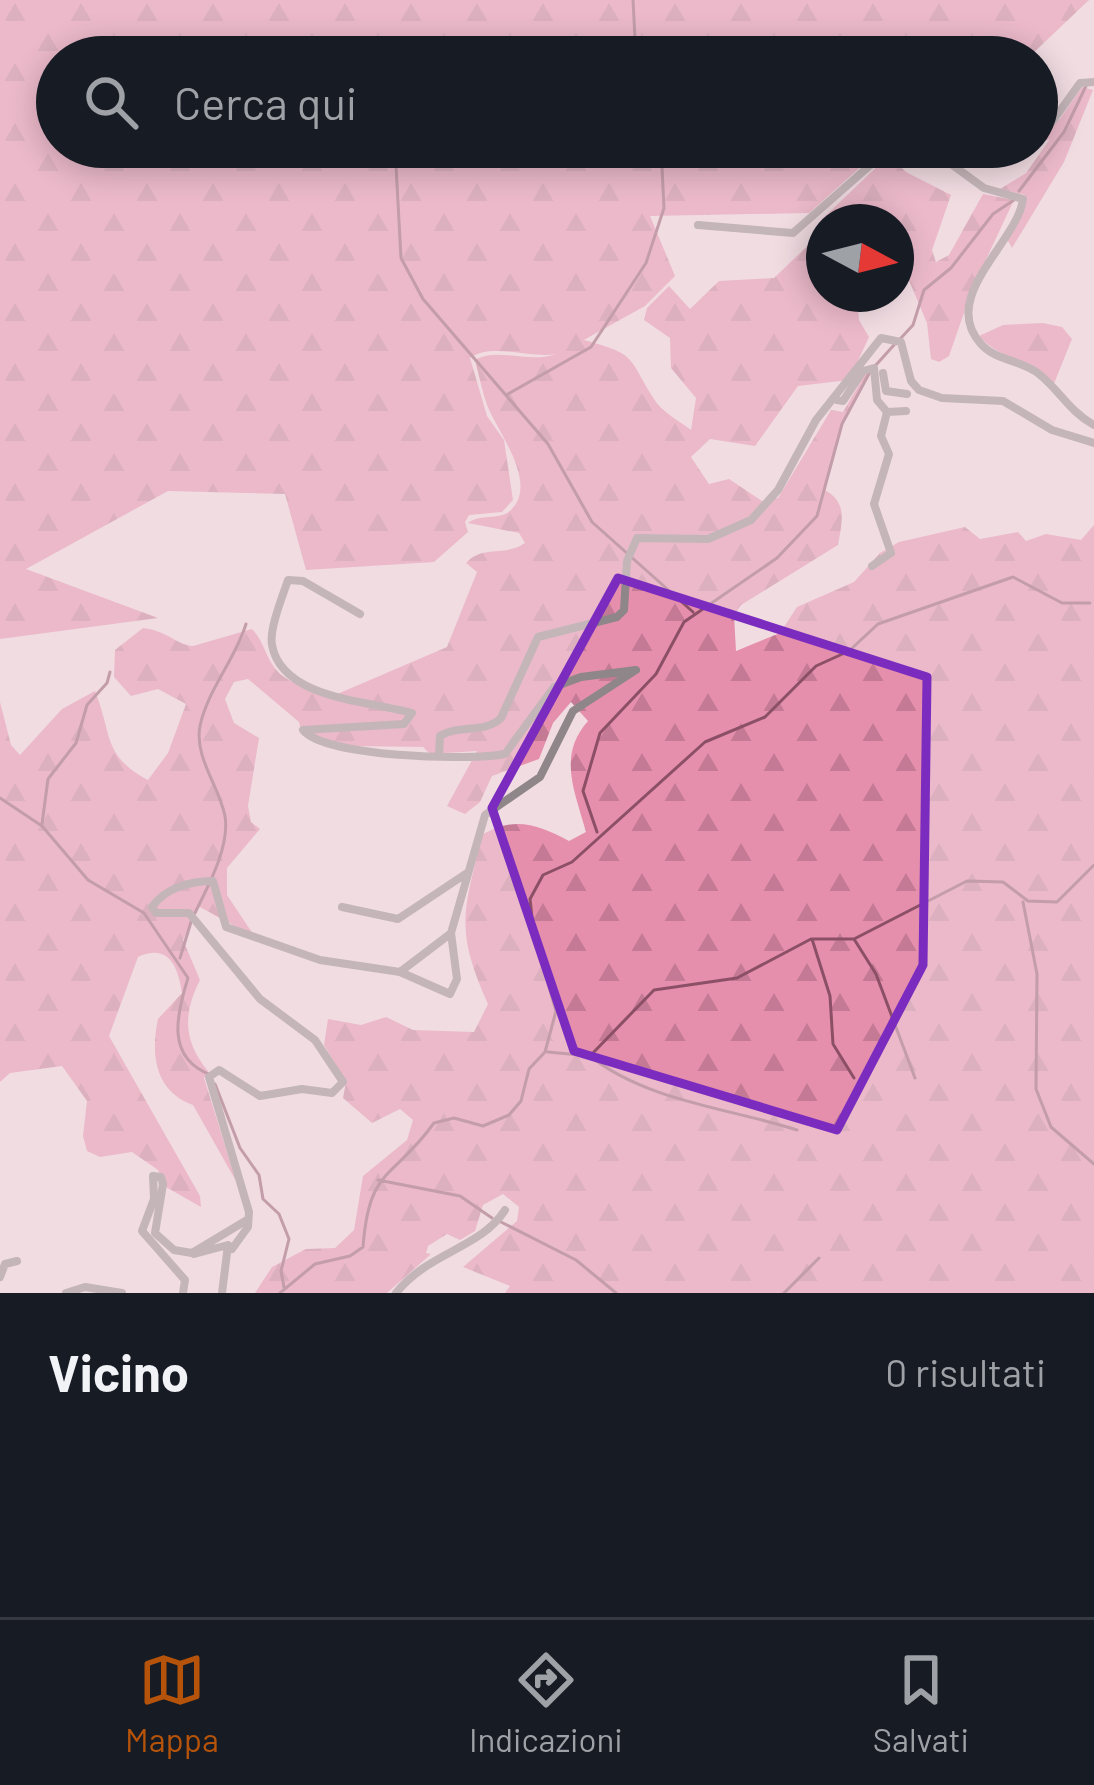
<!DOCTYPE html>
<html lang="it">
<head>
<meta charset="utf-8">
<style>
	body { margin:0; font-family:Barlow,sans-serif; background:#20242c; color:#f1f3f6 }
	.compass { position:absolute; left:806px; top:204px; width:108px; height:108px; border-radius:50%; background:#171b24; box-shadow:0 6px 30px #0003; rotate:97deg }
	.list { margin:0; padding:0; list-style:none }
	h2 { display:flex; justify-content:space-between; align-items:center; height:156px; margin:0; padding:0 48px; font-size:51px }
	h2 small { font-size:39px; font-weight:400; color:#9ea1a6 }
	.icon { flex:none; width:66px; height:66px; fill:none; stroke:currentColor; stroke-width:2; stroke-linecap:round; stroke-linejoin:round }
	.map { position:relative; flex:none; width:1094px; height:1293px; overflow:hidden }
	.search { position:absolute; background:#171b24; box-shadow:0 6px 30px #0003; left:36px; right:36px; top:36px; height:132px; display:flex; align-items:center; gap:30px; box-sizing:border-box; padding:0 42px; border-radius:66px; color:#9ea1a6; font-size:45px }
	.sheet { height:324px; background:#171b24 }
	nav { display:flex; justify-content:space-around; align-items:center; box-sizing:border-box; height:168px; border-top:3px solid #363941; background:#171b24; font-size:33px; color:#9ea1a6 }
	nav a { display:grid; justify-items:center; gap:6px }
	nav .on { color:#b45309 }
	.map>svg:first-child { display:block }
	.forest { fill:url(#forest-firs) }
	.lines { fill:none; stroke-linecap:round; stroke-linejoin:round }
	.stream { stroke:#8c5066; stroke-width:3 }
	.minor { stroke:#8e8688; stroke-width:8 }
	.marked { fill:none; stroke:#7b2cbf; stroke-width:9; stroke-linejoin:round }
</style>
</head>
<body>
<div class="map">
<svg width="1094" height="1293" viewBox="0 0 1094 1293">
	<defs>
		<pattern id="forest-firs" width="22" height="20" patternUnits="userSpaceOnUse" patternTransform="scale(3)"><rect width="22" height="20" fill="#e58fad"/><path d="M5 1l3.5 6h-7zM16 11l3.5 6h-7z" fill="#c47a94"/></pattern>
	</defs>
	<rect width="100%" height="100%" fill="#f1dce2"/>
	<path class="forest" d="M0,0H1089L1029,57H57V147H883L809,213L650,216L675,276L645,306L573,346L584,340C638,355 627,356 654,399C661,411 679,421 691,430L696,398L671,368L670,338L644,320L647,308L669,286L690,309L719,281L774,278L821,233L820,221L889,155L906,172L951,195L932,250L936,262L949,255L983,194L1014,200L973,287L949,356L939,362L931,359L927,323L908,278L896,277V222H824V294H857L859,320L869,337L849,380L798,386L755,446L710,439L691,457L709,484L729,479L762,501L778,498L831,410L843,412L860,383L859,370L871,372L842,424L825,490C848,503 842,522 838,545L741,605L734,615L736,651L780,633L797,607L854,582L880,553L899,542L965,527L980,539L1018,532L1026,541L1046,534L1081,540L1094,525V1293H505L510,1286L463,1267L517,1221L519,1207L503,1194L483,1205L475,1231L460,1240L447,1234L428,1246L426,1253L431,1254L387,1293H255L272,1267L306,1249L335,1248L354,1230L363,1176L407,1140L413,1120L400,1109L372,1123L343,1098L346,1082L324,1045L328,1019L361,1025L386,1017L413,1030L474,1032L488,1004C454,928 464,912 482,835C514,816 537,824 569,841L586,832C575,791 557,756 588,721L571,702L553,723L539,759L492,776L480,802L465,814L447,806L477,751L430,754L423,747L350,746L302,734L299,722L248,679L234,682L225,699L234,723L259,738L248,806L251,822L260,829L227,868V895L255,937L198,906L183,940L200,980C183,1014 183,1041 208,1071L204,1078L236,1181L193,1105C156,1092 150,1056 158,1019L182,993C178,967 169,943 138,957L109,1036L200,1196L201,1207L166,1187L158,1170L132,1152L100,1157L87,1151L83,1136L87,1101L62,1066L10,1073L0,1082V702L11,745L20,755L62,709L95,691C113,736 102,755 148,780L168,753L186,704L158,689L131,696L114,677L115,650L143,628C168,631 177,645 193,646L252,629C263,641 264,651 272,664C284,685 314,689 335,695L447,647L477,572L466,563C483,544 506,557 525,543L519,533L468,523C480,513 500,521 511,510C539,483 497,431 487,405C482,391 479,375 475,360C499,347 529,364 556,354C531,359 491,342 470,358L487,416L504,440L513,500L502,512L469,515L465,522L468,532L434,562L306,570L285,494L168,491L26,569L158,618L0,639Z
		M1082,87L1093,90L1064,162L1012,248L1006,237L1025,195L1000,189L1026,173L1050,139L1037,144V136L1060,119Z
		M1043,323L1062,327L1072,339L1053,386C1031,362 1000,359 979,336L1003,325Z"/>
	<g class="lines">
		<path class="stream" d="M633,0L636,57
			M395,147L401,258L423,299L548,444L592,522L693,612
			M1019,191L1064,132L1086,86
			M901,338L913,325L924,290L951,268L993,214L1014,200
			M875,366L894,345
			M508,394L591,347L646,263L664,208L661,147
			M0,798L42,826L88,880L144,913L188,978C176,1016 166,1058 211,1075
			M42,824L48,779L76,743L87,705L107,683L110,672
			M597,832L583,791L600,733L656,674L684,622L777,558L817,516L842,424L871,370
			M1023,902L1037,974L1036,1089L1051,1127L1094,1164
			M195,913C208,886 230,847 225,816C219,786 194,757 200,726C208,689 235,660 246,624
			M812,939L830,996L833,1044L854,1078
			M854,939L876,974L915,1078
			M180,958L191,922
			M548,1052L590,1056L654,990L737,978L811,939H854L967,881L1003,882L1028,901L1057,902L1094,865
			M591,1057C650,1102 729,1108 797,1130
			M215,1084L240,1148L259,1175L263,1199L279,1214L289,1239L281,1271L284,1287
			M378,1180L460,1196L492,1218
			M501,1222L576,1260L616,1293
			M280,1293L315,1264L350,1256L363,1247C369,1166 393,1180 434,1123L454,1118L483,1126L509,1115L521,1101L529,1069L545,1052L556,1011L534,936L530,899L543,875L572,862L705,742L765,717L816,666L849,651L878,624L1013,577L1062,603H1090
			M784,1293L819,1258"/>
		<path class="minor" d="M1037,132L1052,122L1080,83L1094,82
			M905,147L936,153L984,188L1023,199C1018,242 938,297 981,344C996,361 1022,360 1039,374C1060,391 1069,411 1094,425
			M698,225L793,233L891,147
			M883,373L886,391L907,394
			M837,400L843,401L863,371L874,368L877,400L887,412
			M887,412L906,411
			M872,566L891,553L874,504L889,454L881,436L887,412
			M439,755L440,736C459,724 485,734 501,718L538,637L617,617L624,610L627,561L637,538L708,539L751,520L778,490L816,420L881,338L901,342L911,381L919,390L942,398L1003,401L1052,430L1094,443
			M342,907L398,919L467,873
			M400,972L450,934
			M232,1249L248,1227L249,1212L209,1077L219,1070L260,1096L302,1089L332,1093L343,1082L315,1040L260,999L189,913H156L152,907C165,888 190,881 213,881L226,927L320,960L400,972L450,994L457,979L451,933L485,815L540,777L573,711L636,670L581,677L554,687L505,754C470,761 324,757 303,730L404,724L412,713C371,701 282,700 272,645C269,629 283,595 288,580L303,581L360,614
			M194,1254L228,1245
			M0,1277L5,1264L17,1261
			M66,1293L85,1287L122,1293
			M183,1293L185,1280L142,1231L154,1199L153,1176L161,1177L163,1184L155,1233L174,1250L192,1253L247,1220
			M222,1293L228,1245
			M396,1293C430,1251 480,1249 505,1210"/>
	</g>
	<path d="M0 0H1094V1293H0ZM618,578L927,677L923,965L837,1130L574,1051L492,808Z" fill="#f1dce2" fill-opacity=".55" fill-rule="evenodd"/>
	<path class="marked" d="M618,578L927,677L923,965L837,1130L574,1051L492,808Z"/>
</svg>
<svg class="compass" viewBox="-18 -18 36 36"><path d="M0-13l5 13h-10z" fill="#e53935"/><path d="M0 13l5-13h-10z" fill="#9ea1a6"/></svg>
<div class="search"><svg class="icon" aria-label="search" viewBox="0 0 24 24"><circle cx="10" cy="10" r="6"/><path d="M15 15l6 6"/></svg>Cerca qui</div>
</div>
<section class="sheet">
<h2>Vicino<small>0 risultati</small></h2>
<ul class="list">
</ul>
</section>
<nav>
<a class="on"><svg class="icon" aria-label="map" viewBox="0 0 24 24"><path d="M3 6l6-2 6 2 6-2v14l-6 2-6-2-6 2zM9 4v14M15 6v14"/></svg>Mappa</a>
<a><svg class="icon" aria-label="directions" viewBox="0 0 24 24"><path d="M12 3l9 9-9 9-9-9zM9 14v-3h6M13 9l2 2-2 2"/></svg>Indicazioni</a>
<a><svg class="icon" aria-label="saved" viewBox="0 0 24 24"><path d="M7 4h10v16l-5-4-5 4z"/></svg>Salvati</a>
</nav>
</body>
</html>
